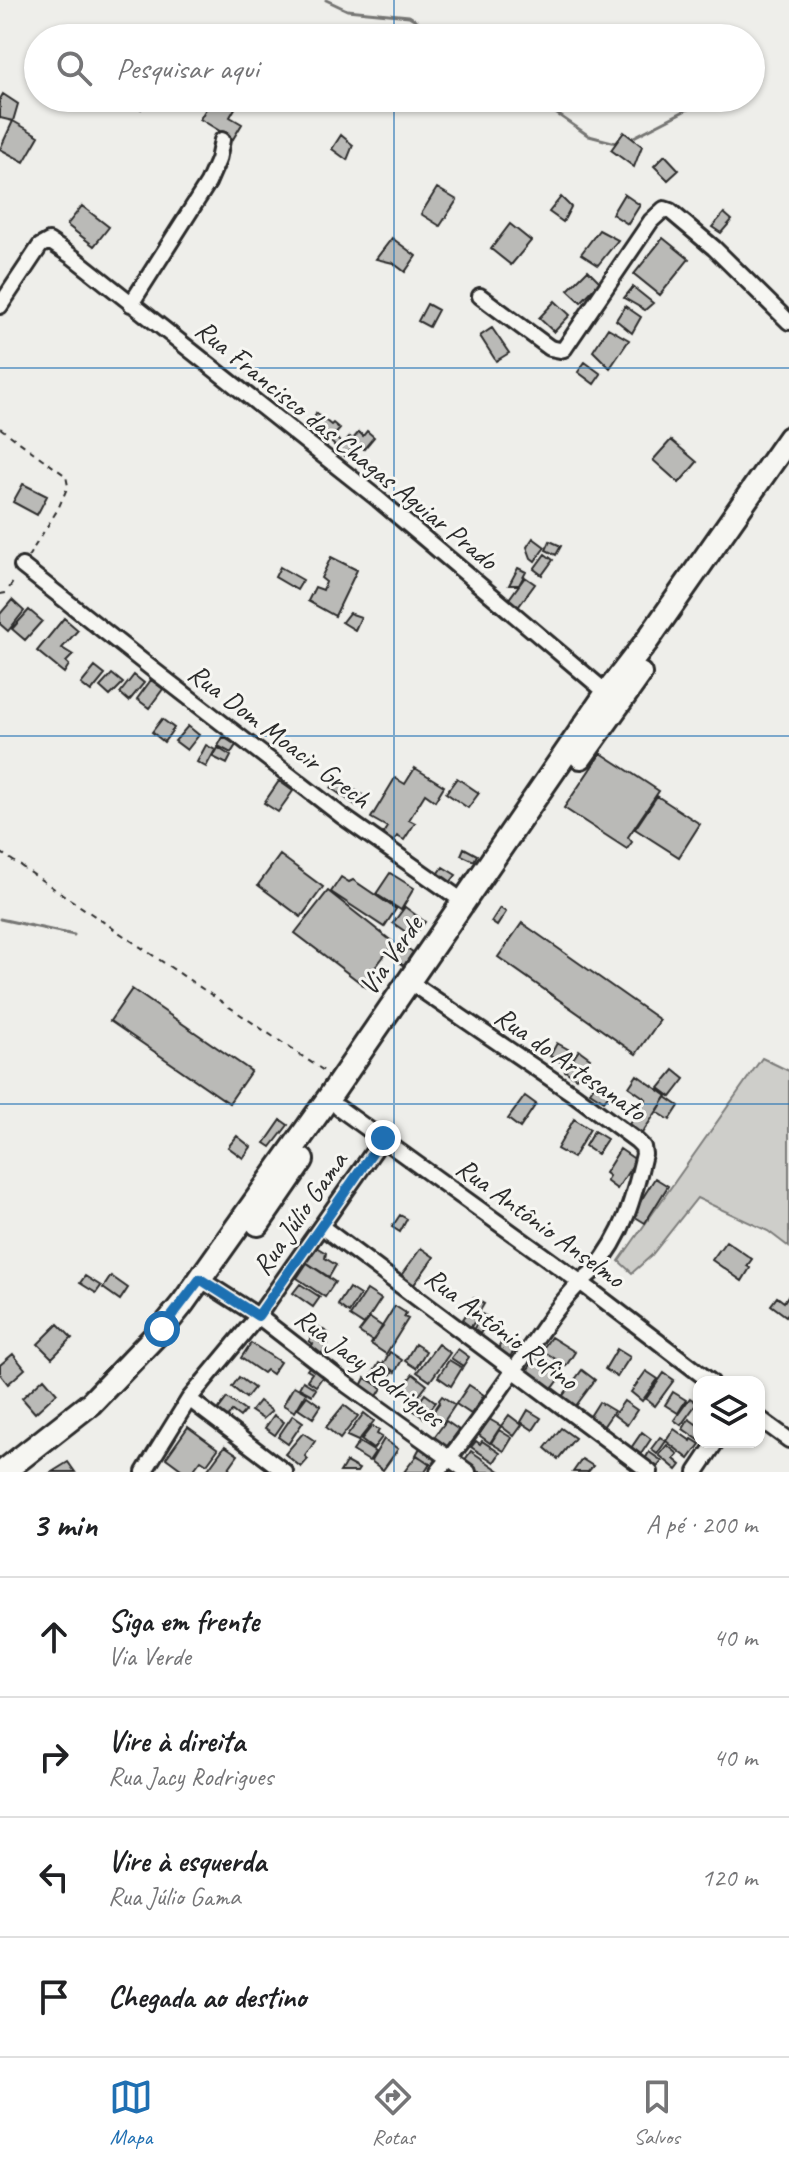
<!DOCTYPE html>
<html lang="pt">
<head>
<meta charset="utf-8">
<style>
	body { margin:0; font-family:Caveat,sans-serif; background:#f6f6f6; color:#202124 }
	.controls { position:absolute; right:24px; bottom:24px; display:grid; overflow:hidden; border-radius:16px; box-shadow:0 2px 6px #0004 }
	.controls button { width:72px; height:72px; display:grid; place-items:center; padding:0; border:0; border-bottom:2px solid #e0e0e0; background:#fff; color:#202124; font:40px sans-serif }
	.stop { position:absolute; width:24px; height:24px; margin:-18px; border:6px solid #1f6fb2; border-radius:50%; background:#fff }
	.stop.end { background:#1f6fb2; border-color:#fff; box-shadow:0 2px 8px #0008 }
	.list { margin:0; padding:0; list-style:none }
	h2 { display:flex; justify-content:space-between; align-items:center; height:104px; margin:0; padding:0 32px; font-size:34px }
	h2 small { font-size:26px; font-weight:400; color:#757577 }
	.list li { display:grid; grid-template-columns:52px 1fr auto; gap:24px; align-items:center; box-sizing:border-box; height:120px; padding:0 32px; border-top:2px solid #e0e0e0 }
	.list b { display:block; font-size:30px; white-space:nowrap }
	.list p { margin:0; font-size:26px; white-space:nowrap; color:#757577 }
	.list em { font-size:26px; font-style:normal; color:#757577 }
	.icon { flex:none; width:44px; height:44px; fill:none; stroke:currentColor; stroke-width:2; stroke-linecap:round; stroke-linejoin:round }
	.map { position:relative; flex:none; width:789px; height:1472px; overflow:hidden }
	.search { position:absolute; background:#fff; box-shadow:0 2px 6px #0004; left:24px; right:24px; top:24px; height:88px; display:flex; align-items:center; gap:20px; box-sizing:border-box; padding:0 28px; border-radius:44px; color:#757577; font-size:30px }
	.sheet { height:584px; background:#fff }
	nav { display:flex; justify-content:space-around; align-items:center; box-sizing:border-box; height:112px; border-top:2px solid #e0e0e0; background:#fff; font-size:22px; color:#757577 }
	nav a { display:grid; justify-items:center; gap:4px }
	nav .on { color:#1f6fb2 }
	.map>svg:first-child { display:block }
	.green { fill:#cececa; stroke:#7c7c7a; stroke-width:2 }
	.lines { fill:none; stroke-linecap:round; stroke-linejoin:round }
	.stream { stroke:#757573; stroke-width:3 }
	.building { fill:#babab7; stroke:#2b2b2b; stroke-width:2 }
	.street-casing { stroke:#2b2b2b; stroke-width:20 }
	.primary-casing { stroke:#2b2b2b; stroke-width:28 }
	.path { stroke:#2b2b2b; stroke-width:2; stroke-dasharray:6 6; stroke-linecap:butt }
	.street { stroke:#f6f6f2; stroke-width:14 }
	.primary { stroke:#f6f6f2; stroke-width:22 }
	.route { stroke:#1f6fb2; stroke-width:10 }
	.grid { fill:none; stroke:#1f6fb2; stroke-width:2; stroke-opacity:0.55 }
	.labels { text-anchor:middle; stroke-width:6; stroke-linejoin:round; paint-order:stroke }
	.street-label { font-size:28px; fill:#2b2b2b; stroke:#f6f6f2 }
</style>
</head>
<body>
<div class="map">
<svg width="789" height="1472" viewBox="0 0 789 1472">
	<rect width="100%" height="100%" fill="#eeeeea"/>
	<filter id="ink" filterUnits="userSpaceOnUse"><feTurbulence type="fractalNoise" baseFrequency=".0125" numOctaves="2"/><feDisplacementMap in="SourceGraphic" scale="16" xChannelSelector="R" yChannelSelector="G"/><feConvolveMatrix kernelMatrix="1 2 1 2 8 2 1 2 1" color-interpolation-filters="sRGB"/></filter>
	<g filter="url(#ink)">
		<path class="green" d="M762,1058L789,1071V1247L768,1231L697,1198L651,1256L632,1273L619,1261Z"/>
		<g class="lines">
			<path class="stream" d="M326,0L347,10L409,16L444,38
				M534,98L589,136L620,144
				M630,139L694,106
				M0,919L74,935"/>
		</g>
		<path class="building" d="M3,94L18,104L13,121L0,118V99Z
			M129,98H147L141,109L127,102Z
			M206,98H241L230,117L242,124L233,139L200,119L207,107L202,104Z
			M13,121L39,136L24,162L0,149Z
			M624,132L642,146L634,167L611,150Z
			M341,135L353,145L347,160L332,149Z
			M665,155L679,170L668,180L654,166Z
			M437,188L457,200L440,226L421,214Z
			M624,194L640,205L628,224L612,214Z
			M561,197L571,207L563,222L549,212Z
			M82,206L109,227L94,246L67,225Z
			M724,213L732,220L721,233L712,227Z
			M510,224L531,241L511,265L491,249Z
			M599,230L618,240L598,265L581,254Z
			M392,238L416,256L405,272L393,263L376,259Z
			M663,238L689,259L660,295L634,274Z
			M588,270L600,282L581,302L568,290Z
			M633,287L653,303L645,310L624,298Z
			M555,301L570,315L554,332L539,318Z
			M427,304L438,310L429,327L418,321Z
			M625,306L641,317L632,333L616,320Z
			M492,328L509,353L496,361L480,336Z
			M608,328L629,340L610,368L593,351Z
			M585,362L601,374L594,384L578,372Z
			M316,413L331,425L333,423L340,429L332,438L313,422Z
			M367,431L374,437L364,449L353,439L359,432L363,436Z
			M334,436L343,445L350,437L357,444L345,456L331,442Z
			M671,440L697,462L679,483L653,460Z
			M23,484L47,496L37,515L13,502Z
			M407,497L419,505L405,513L399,509Z
			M533,538L545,547L535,561L531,558L527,547Z
			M550,541L561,546L556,555L546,550Z
			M545,554L553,560L542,575L534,569Z
			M331,557L357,570L335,616L308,601L315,587L323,590L326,582L321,578Z
			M280,567L303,580L297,590L275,577Z
			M518,568L526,572L519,585H509Z
			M525,577L535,584L516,610L506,603Z
			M12,600L24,611L8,631L0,624V614Z
			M29,610L42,621L25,640L12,629Z
			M349,613L361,617L355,630L342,622Z
			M64,618L78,630L62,648L73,655L66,662L69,665L64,673L37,651Z
			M95,667L105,675L91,692L81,684Z
			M112,674L123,683L110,696L100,687Z
			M134,675L144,683L129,701L120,693Z
			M151,680L163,689L149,708L137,699Z
			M162,719L174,728L164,742L152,732Z
			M188,726L199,735L187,750L175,741Z
			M223,737L236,745L231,753L218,746Z
			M206,745L215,750L206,767L197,762Z
			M218,748L231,756L227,764L213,757Z
			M601,753L659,791L628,837L632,842L627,849L564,808Z
			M415,768L444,786L435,801L425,794L409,820L415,823L404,840L397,836L393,843L382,835L387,827L371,818L395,778L405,784Z
			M457,778L479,793L468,808L446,793Z
			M338,779L364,796L357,806L331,788Z
			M279,781L293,791L278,812L264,803Z
			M657,796L700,824L679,857L635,829Z
			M464,848L477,855L474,861L461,855Z
			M280,855L323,887L301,917L258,885Z
			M443,867L456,875L449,884L437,876Z
			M390,873L414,888L401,910L376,894Z
			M341,877L349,882L353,880L396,909L384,927L331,892Z
			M328,891L394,943L374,969L377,972L366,987L295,933Z
			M405,907L425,922L413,937L393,923Z
			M500,908L506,912L497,926L491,922Z
			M522,923L660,1020L636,1054L498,957Z
			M399,943L413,952L404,966L390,956Z
			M132,989L251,1071L229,1103L110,1021Z
			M557,1043L573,1052L566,1065L550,1056Z
			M579,1050L590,1058L576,1078L565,1071Z
			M674,1070L685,1079L671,1097L659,1088Z
			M637,1075L667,1096L640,1136L627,1127L646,1099L629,1087Z
			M599,1079L613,1089L604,1101L590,1092Z
			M525,1096L536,1104L520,1128L508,1119Z
			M666,1097L679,1106L670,1120L657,1112Z
			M574,1119L590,1129L573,1158L557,1149Z
			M281,1120L288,1125L271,1147L265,1143Z
			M594,1131L607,1139L597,1154L585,1146Z
			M237,1136L251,1147L243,1158L228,1147Z
			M620,1149L636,1160L617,1189L606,1181L609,1176L605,1173Z
			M655,1178L668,1186L645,1223L632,1215Z
			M400,1215L407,1219L400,1232L392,1227Z
			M726,1241L752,1259L747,1266L750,1268L742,1281L712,1260Z
			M316,1247L326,1253L325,1258L336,1265L329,1277L306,1262Z
			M421,1248L434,1257L410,1290L397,1281Z
			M307,1263L335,1282L325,1297L297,1278Z
			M85,1276L101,1286L96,1293L80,1283Z
			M111,1276L128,1288L120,1300L103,1288Z
			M300,1284L320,1297L313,1307L293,1293Z
			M349,1288L360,1295L349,1313L338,1305Z
			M367,1290L381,1299L364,1325L350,1316Z
			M789,1294V1312L786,1316L771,1305L777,1297L784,1302Z
			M473,1298L484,1304L478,1314L468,1307Z
			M395,1306L406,1313L404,1317L408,1319L386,1354L371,1344Z
			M468,1312L477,1318L468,1331L459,1325Z
			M482,1314L489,1318L480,1334L473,1330Z
			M370,1318L383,1327L372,1341L359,1332Z
			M58,1324L72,1338L52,1358L38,1344Z
			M319,1327L328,1333L322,1340L328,1344L318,1359L307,1351L313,1344L309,1341Z
			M505,1336L518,1344L508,1360L496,1352Z
			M551,1337L575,1352L566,1366L542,1350Z
			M251,1343L280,1362L272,1374L266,1370L263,1373L241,1358Z
			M415,1344L426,1351L416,1368L405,1361Z
			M438,1344L450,1353L430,1381L417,1372Z
			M458,1349L469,1357L463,1366L451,1358Z
			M617,1349L630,1357L617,1377L605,1369Z
			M390,1352L402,1360L395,1372L383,1364Z
			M13,1354L25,1369L8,1384L0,1374V1365Z
			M539,1354L564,1373L550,1392L525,1373Z
			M449,1360L462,1368L451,1386L438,1377Z
			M313,1362L326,1372L316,1386L307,1380L312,1373L307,1370Z
			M379,1363L393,1371L382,1388L369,1380Z
			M582,1370L595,1380L575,1407L562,1397Z
			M646,1371L658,1379L642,1401L631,1392Z
			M664,1373L674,1380L655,1406L646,1399Z
			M413,1374L427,1385L417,1398L403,1387Z
			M239,1377L254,1388L246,1398L232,1387Z
			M44,1378L57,1393L35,1413L22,1398Z
			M365,1378L382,1388L376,1398L359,1390Z
			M303,1381L316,1389L312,1395L299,1388Z
			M469,1385L484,1395L471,1414L456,1404Z
			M294,1386L306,1393L295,1412L283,1405Z
			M673,1392L686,1400L678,1413L665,1405Z
			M425,1394L436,1402L424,1418L413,1410Z
			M307,1396L321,1406L313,1418L298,1408Z
			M442,1396L455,1405L443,1423L431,1415L440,1402L439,1400Z
			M227,1398L245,1411L240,1417L232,1411L225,1421L215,1414Z
			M690,1398L697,1403L681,1425L674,1420Z
			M259,1401L272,1411L263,1419L251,1411Z
			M624,1401L637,1410L627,1425L614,1415Z
			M599,1402L614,1411L601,1430L587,1421Z
			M344,1405L358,1416L340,1439L326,1427Z
			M528,1410L541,1418L533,1430L521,1422Z
			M364,1413L374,1421L358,1441L347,1436Z
			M274,1415L284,1422L275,1435L265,1428Z
			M293,1415L303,1422L288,1444L278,1437Z
			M509,1415L522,1425L514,1436L501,1426Z
			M489,1419L501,1426L490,1443L479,1435Z
			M689,1419L699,1426V1440L683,1429Z
			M446,1421L459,1430L445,1449L432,1440Z
			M372,1426L379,1430L377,1434L382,1437L373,1449L361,1440Z
			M188,1427L218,1449L207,1464L201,1460L192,1472H185L166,1458Z
			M561,1428L575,1438L558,1459L545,1448Z
			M674,1429L691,1441L692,1439L700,1444L689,1459L666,1441Z
			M499,1430L512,1438L504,1451L491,1443Z
			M642,1432L651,1439L639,1457L629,1451Z
			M303,1433L315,1441L305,1456L308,1459L301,1467L285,1454Z
			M660,1437L666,1441L657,1454L651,1449Z
			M384,1439L398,1449L383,1470L371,1461Z
			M476,1441L480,1444L482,1441L500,1453L494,1462L471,1447Z
			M359,1442L375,1452L369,1461L353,1451Z
			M422,1444L439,1455L433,1465L416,1455Z
			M667,1445L678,1454L674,1459L681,1465L677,1470L659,1455Z
			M225,1446L238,1455L226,1472H206Z
			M471,1451L501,1472H473L462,1464Z
			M649,1452L662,1461L654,1471L643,1463Z
			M417,1455L430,1464L425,1472H404Z
			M582,1459L593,1466L588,1472H573Z
			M68,1462L75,1472H52Z
			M346,1462L359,1469L357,1472H340Z"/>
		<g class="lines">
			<g class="street-casing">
				<path id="street" d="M480,296L550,348L560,350L564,349L651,221L664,209L670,211L714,248L789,322
					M131,304L208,183L218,160L222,140
					M0,306L40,246L49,241L73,257L378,499L607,693
					M22,566L156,672L342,816L464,902
					M420,989L575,1095L637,1141L643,1147L644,1154C634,1197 624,1235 594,1270C590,1275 585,1277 581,1282C568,1294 556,1310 546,1324C511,1374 477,1425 438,1472
					M339,1108L580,1282L711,1382
					M322,1227L650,1472
					M200,1279L258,1316L347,1385L468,1472
					M189,1399L285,1472
					M759,1418L789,1440
					M144,1472L189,1399L258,1316L383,1138
					M696,1472L716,1442"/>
			</g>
			<g class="primary-casing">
				<path id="primary" d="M581,757L640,674
					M258,1224L302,1160
					M3,1472L91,1403L162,1329L183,1303L330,1096L607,693L647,641L789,438"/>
			</g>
			<path class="path" d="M0,428L66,476L68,486L58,509L28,557
				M0,594L6,593L15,579
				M0,852L327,1073"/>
			<use href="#street" class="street"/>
			<use href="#primary" class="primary"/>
		</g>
	</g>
	<g class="lines" filter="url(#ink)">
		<path class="route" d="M162,1329L200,1279L258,1316L383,1138"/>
	</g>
	<path class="grid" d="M394,0V38M394,98V1472M0,368H789M0,736H789M0,1104H789"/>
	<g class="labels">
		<g class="street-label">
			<text transform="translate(347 444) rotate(39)" y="10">Rua Francisco das Chagas Aguiar Prado</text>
			<text transform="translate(280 735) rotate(37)" y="10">Rua Dom Moacir Grech</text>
			<text transform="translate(390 955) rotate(-55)" y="10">Via Verde</text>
			<text transform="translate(571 1063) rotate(35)" y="10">Rua do Artesanato</text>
			<text transform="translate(299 1213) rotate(-55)" y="10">Rua Júlio Gama</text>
			<text transform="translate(541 1222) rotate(36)" y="10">Rua Antônio Anselmo</text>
			<text transform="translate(502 1328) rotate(37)" y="10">Rua Antônio Rufino</text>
			<text transform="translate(370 1367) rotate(37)" y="10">Rua Jacy Rodrigues</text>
		</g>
	</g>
</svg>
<div class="controls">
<button><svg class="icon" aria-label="layers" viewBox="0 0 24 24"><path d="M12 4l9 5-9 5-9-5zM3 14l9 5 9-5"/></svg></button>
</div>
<div class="stop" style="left:162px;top:1329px"></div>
<div class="stop end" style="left:383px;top:1138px"></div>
<div class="search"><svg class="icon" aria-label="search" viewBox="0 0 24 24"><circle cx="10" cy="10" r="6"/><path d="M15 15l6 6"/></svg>Pesquisar aqui</div>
</div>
<section class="sheet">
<h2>3 min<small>A pé · 200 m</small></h2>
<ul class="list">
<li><svg class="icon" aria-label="ahead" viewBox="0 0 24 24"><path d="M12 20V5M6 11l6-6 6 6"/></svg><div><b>Siga em frente</b><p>Via Verde</p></div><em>40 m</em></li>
<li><svg class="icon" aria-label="right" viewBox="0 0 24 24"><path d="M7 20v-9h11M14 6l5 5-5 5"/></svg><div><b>Vire à direita</b><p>Rua Jacy Rodrigues</p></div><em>40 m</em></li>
<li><svg class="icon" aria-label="left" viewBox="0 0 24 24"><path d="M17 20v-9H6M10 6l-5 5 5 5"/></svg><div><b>Vire à esquerda</b><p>Rua Júlio Gama</p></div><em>120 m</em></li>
<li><svg class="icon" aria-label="arrive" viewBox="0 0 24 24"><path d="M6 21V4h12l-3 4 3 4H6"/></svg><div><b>Chegada ao destino</b></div></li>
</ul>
</section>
<nav>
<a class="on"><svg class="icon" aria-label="map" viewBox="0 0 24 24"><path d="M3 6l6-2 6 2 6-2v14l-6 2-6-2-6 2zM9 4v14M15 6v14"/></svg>Mapa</a>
<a><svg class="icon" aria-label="directions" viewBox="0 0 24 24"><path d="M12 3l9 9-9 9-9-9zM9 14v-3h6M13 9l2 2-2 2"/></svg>Rotas</a>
<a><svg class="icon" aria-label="saved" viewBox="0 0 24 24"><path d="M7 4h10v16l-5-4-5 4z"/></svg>Salvos</a>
</nav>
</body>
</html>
